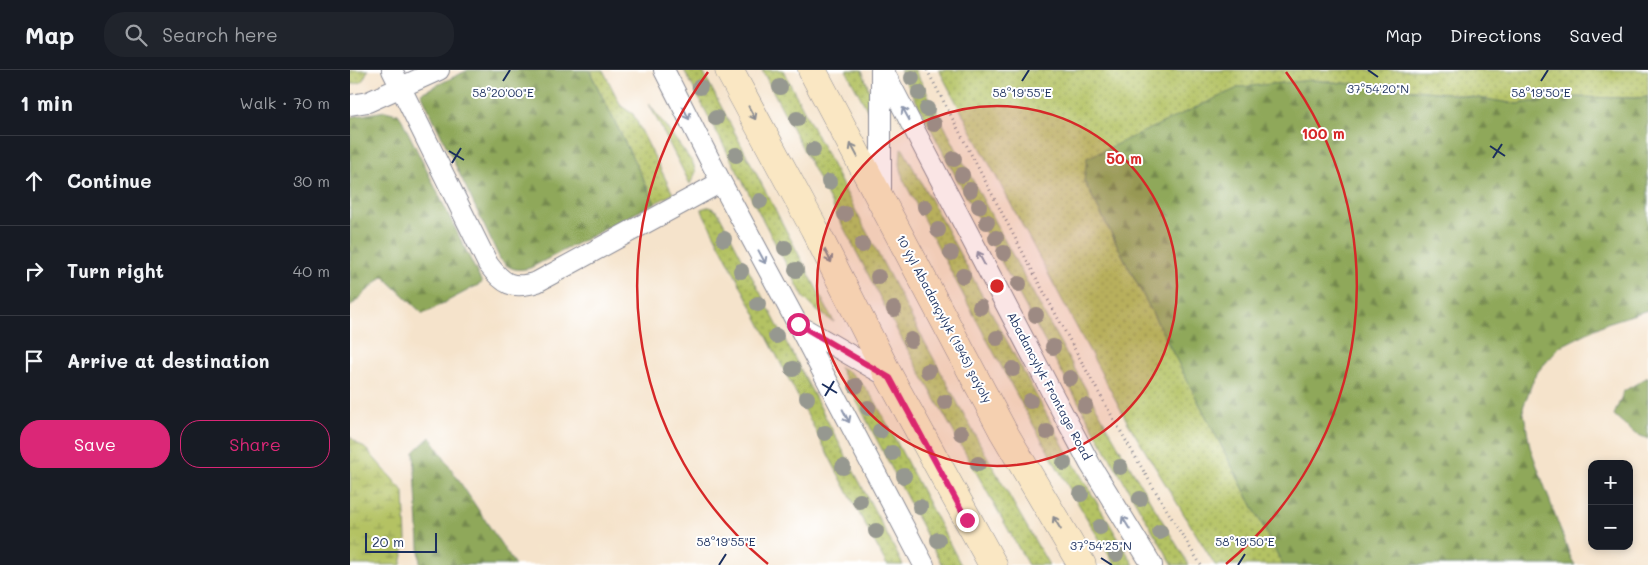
<!DOCTYPE html>
<html lang="en">
<head>
<meta charset="utf-8">
<style>
	body { margin:0; font-family:Mali,sans-serif; background:#20242c; color:#f1f3f6 }
	.controls { position:absolute; right:15px; bottom:15px; display:grid; overflow:hidden; border-radius:10px; box-shadow:0 2px 8px #0003 }
	.controls button { width:45px; height:45px; display:grid; place-items:center; padding:0; border:0; border-bottom:1px solid #363941; background:#171b24; color:#f1f3f6; font:25px sans-serif }
	.scale { position:absolute; left:15px; bottom:12px; width:72px; box-sizing:border-box; padding-left:5px; border:2px solid #1b2f5e; border-top:0; font-size:14px; line-height:18px; white-space:nowrap; color:#1b2f5e; -webkit-text-stroke:4px #fff; paint-order:stroke }
	.stop { position:absolute; width:15px; height:15px; margin:-11px; border:4px solid #db2777; border-radius:50%; background:#fff }
	.stop.end { background:#db2777; border-color:#fff; box-shadow:0 1px 5px #0008 }
	.list { margin:0; padding:0; list-style:none }
	h2 { display:flex; justify-content:space-between; align-items:center; height:65px; margin:0; padding:0 20px; font-size:21px }
	h2 small { font-size:16px; font-weight:400; color:#9ea1a6 }
	.list li { display:grid; grid-template-columns:32px 1fr auto; gap:15px; align-items:center; box-sizing:border-box; height:90px; padding:0 20px; border-top:1px solid #363941 }
	.list b { display:block; font-size:19px; white-space:nowrap }
	.list em { font-size:16px; font-style:normal; color:#9ea1a6 }
	.actions { display:flex; gap:10px; padding:15px 20px }
	.actions a { flex:1; padding:11px 0; border:1px solid #db2777; border-radius:20px; text-align:center; font-size:18px; color:#db2777 }
	.actions .main { background:#db2777; color:#fff }
	.icon { flex:none; width:28px; height:28px; fill:none; stroke:currentColor; stroke-width:2; stroke-linecap:round; stroke-linejoin:round }
	.map { position:relative; flex:none; width:1298px; height:495px; overflow:hidden }
	header { display:flex; align-items:center; gap:30px; box-sizing:border-box; height:70px; padding:0 25px; background:#171b24; border-bottom:1px solid #363941 }
	header strong { font-size:24px }
	nav { display:flex; gap:28px; margin-inline-start:auto; font-size:18px }
	.search { width:350px; height:45px; background:#20242c; display:flex; align-items:center; gap:12px; box-sizing:border-box; padding:0 18px; border-radius:20px; color:#9ea1a6; font-size:19px }
	main { display:flex }
	aside { flex:1; background:#171b24 }
	.map>svg:first-child { display:block }
	.grass { fill:url(#grass-dots); stroke:#687861 }
	.forest { fill:url(#forest-firs); stroke:#556c5c }
	.wetland { fill:url(#wetland-marsh); stroke:#687861 }
	.lines { fill:none; stroke-linecap:round; stroke-linejoin:round }
	.street-casing { stroke:#888994; stroke-width:22 }
	.secondary-casing { stroke:#888994; stroke-width:29 }
	.path { stroke:#888994; stroke-width:3; stroke-dasharray:1 4; stroke-linecap:butt }
	.street { stroke:#fff; stroke-width:20 }
	.secondary { stroke:#fae7c3; stroke-width:28 }
	.tree { fill:#969890 }
	.oneway { stroke:#8d97ae }
	.oneway2 { stroke:#8a8b90 }
	.route { stroke:#db2777; stroke-width:6 }
	.ticks { fill:none; stroke:#1b2f5e; stroke-width:2 }
	.ring { fill:none; stroke:#d62828; stroke-width:2.5 }
	.labels { text-anchor:middle; stroke-width:4; stroke-linejoin:round; paint-order:stroke }
	.street-label { font-size:12px; fill:#1b2f5e; stroke:#fff }
	.ticks-label { font-size:12px; text-anchor:middle; fill:#1b2f5e; stroke:#fff; stroke-width:4; stroke-linejoin:round; paint-order:stroke }
	.centre { fill:#d62828; stroke:#fff; stroke-width:2.5 }
	.ring-label { font-size:15px; text-anchor:middle; font-weight:bold; fill:#d62828; stroke:#fff; stroke-width:4; stroke-linejoin:round; paint-order:stroke }
</style>
</head>
<body>
<header>
<strong>Map</strong>
<div class="search"><svg class="icon" aria-label="search" viewBox="0 0 24 24"><circle cx="10" cy="10" r="6"/><path d="M15 15l6 6"/></svg>Search here</div>
<nav><a>Map</a><a>Directions</a><a>Saved</a></nav>
</header>
<main>
<aside>
<h2>1 min<small>Walk · 70 m</small></h2>
<ul class="list">
<li><svg class="icon" aria-label="ahead" viewBox="0 0 24 24"><path d="M12 20V5M6 11l6-6 6 6"/></svg><div><b>Continue</b></div><em>30 m</em></li>
<li><svg class="icon" aria-label="right" viewBox="0 0 24 24"><path d="M7 20v-9h11M14 6l5 5-5 5"/></svg><div><b>Turn right</b></div><em>40 m</em></li>
<li><svg class="icon" aria-label="arrive" viewBox="0 0 24 24"><path d="M6 21V4h12l-3 4 3 4H6"/></svg><div><b>Arrive at destination</b></div></li>
</ul>
<div class="actions"><a class="main">Save</a><a>Share</a></div>
</aside>
<div class="map">
<svg width="1298" height="495" viewBox="0 0 1298 495">
	<defs>
		<pattern id="grass-dots" width="8" height="8" patternUnits="userSpaceOnUse" patternTransform="scale(1.25)"><rect width="8" height="8" fill="#b4c264"/><path d="M2 2h.1M6 6h.1" fill="none" stroke="#929e56" stroke-width="1.8" stroke-linecap="round"/></pattern>
		<pattern id="forest-firs" width="22" height="20" patternUnits="userSpaceOnUse" patternTransform="scale(1.25)"><rect width="22" height="20" fill="#8fa85a"/><path d="M5 1l3.5 6h-7zM16 11l3.5 6h-7z" fill="#74894e"/></pattern>
		<pattern id="wetland-marsh" width="20" height="14" patternUnits="userSpaceOnUse" patternTransform="scale(1.25)"><rect width="20" height="14" fill="#b4c264"/><path d="M1 5h8M5 5V1M11 12h8M15 12V8" fill="none" stroke="#929e56"/></pattern>
	</defs>
	<rect width="100%" height="100%" fill="#fff"/>
	<filter id="ink" filterUnits="userSpaceOnUse"><feTurbulence type="fractalNoise" baseFrequency=".02" numOctaves="2"/><feDisplacementMap in="SourceGraphic" scale="10" xChannelSelector="R" yChannelSelector="G"/><feConvolveMatrix kernelMatrix="1 2 1 2 8 2 1 2 1" color-interpolation-filters="sRGB"/></filter>
	<filter id="wash" filterUnits="userSpaceOnUse"><feTurbulence type="fractalNoise" baseFrequency=".0096" numOctaves="4" result="noise"/><feDisplacementMap in="SourceGraphic" scale="20" xChannelSelector="R" yChannelSelector="G"/><feGaussianBlur stdDeviation="1.12" result="paint"/><feColorMatrix in="noise" values="0 0 0 0 0 0 0 0 0 0 0 0 0 0 0 0 0 1.4 0 .05"/><feComposite in="paint" operator="in"/></filter>
	<g filter="url(#wash)">
		<rect width="100%" height="100%" fill="#f5e3cb"/>
		<path class="grass" d="M0,0H18L12,12L0,15Z
			M239,0H253L271,36L283,44L323,124L305,133Z
			M334,0H352L484,252L466,240L454,228Z
			M412,0H433C519,167 604,333 699,495H678L550,266Z
			M496,0H512L520,22V45Z
			M550,0H565C652,167 740,334 839,495H823C726,334 637,167 550,0Z
			M589,0H1298V27L1285,28L1216,27L1167,34L1096,23L962,10L734,111L933,495H865L778,353Z
			M299,34L343,93L346,102L340,114Z
			M551,78L553,79L718,384L784,495H765C688,370 620,239 553,109L550,94Z
			M357,137H360L368,142L553,495H537C473,378 413,258 351,139Z
			M489,297C505,303 516,318 525,331L611,495H592Z"/>
		<path class="forest" d="M118,0H239L305,133L180,198C167,201 160,200 150,189L71,23Z
			M962,10L1096,23L1167,34L1216,27L1285,28L1298,27V240L1257,253L1209,277L1185,305L1173,338L1180,377L1221,488L1225,495H933L734,111L737,88L890,17Z
			M35,41L48,44L52,50L132,213L73,244L33,206L0,237V47Z
			M1298,307V369L1284,363L1264,345L1274,321Z
			M80,367L165,495H70L64,382Z"/>
		<path class="wetland" d="M0,367L17,380L54,422L56,470L51,495H0Z"/>
	</g>
	<g filter="url(#ink)">
		<g class="lines">
			<g class="street-casing">
				<path id="street" d="M42,0L138,194C153,214 162,220 187,212L371,112
					M314,0L371,112L448,255L574,495
					M531,0V129
					M533,0L701,321L740,394L802,495
					M0,35L18,32L89,0
					M448,255L540,308"/>
			</g>
			<g class="secondary-casing">
				<path id="secondary" d="M379,0L464,158L540,308L643,495
					M462,0L653,361L732,495"/>
			</g>
			<path class="path" d="M577,0C665,167 750,336 851,495"/>
			<use href="#street" class="street"/>
			<use href="#secondary" class="secondary"/>
		</g>
		<g class="tree">
			<circle cx="562" cy="8" r="8"/>
			<circle cx="350" cy="17" r="8"/>
			<circle cx="430" cy="17" r="8"/>
			<circle cx="569" cy="23" r="8"/>
			<circle cx="577" cy="39" r="8"/>
			<circle cx="366" cy="48" r="8"/>
			<circle cx="447" cy="49" r="8"/>
			<circle cx="584" cy="54" r="8"/>
			<circle cx="463" cy="80" r="8"/>
			<circle cx="386" cy="85" r="8"/>
			<circle cx="604" cy="89" r="8"/>
			<circle cx="612" cy="105" r="8"/>
			<circle cx="479" cy="112" r="8"/>
			<circle cx="620" cy="120" r="8"/>
			<circle cx="410" cy="131" r="8"/>
			<circle cx="629" cy="136" r="8"/>
			<circle cx="575" cy="137" r="8"/>
			<circle cx="495" cy="144" r="8"/>
			<circle cx="637" cy="152" r="8"/>
			<circle cx="588" cy="160" r="8"/>
			<circle cx="646" cy="168" r="8"/>
			<circle cx="374" cy="169" r="8"/>
			<circle cx="512" cy="175" r="8"/>
			<circle cx="435" cy="178" r="8"/>
			<circle cx="601" cy="183" r="8"/>
			<circle cx="654" cy="183" r="8"/>
			<circle cx="446" cy="200" r="8"/>
			<circle cx="391" cy="201" r="8"/>
			<circle cx="613" cy="206" r="8"/>
			<circle cx="528" cy="207" r="8"/>
			<circle cx="669" cy="214" r="8"/>
			<circle cx="408" cy="234" r="8"/>
			<circle cx="630" cy="237" r="8"/>
			<circle cx="544" cy="239" r="8"/>
			<circle cx="686" cy="245" r="8"/>
			<circle cx="426" cy="266" r="8"/>
			<circle cx="647" cy="268" r="8"/>
			<circle cx="561" cy="270" r="8"/>
			<circle cx="703" cy="277" r="8"/>
			<circle cx="443" cy="299" r="8"/>
			<circle cx="663" cy="299" r="8"/>
			<circle cx="578" cy="301" r="8"/>
			<circle cx="720" cy="308" r="8"/>
			<circle cx="506" cy="316" r="8"/>
			<circle cx="457" cy="328" r="8"/>
			<circle cx="680" cy="331" r="8"/>
			<circle cx="595" cy="332" r="8"/>
			<circle cx="735" cy="336" r="8"/>
			<circle cx="518" cy="338" r="8"/>
			<circle cx="530" cy="361" r="8"/>
			<circle cx="697" cy="362" r="8"/>
			<circle cx="475" cy="363" r="8"/>
			<circle cx="611" cy="363" r="8"/>
			<circle cx="542" cy="383" r="8"/>
			<circle cx="714" cy="393" r="8"/>
			<circle cx="628" cy="394" r="8"/>
			<circle cx="493" cy="397" r="8"/>
			<circle cx="770" cy="397" r="8"/>
			<circle cx="554" cy="406" r="8"/>
			<circle cx="731" cy="424" r="8"/>
			<circle cx="790" cy="429" r="8"/>
			<circle cx="510" cy="431" r="8"/>
			<circle cx="570" cy="437" r="8"/>
			<circle cx="750" cy="457" r="8"/>
			<circle cx="526" cy="461" r="8"/>
			<circle cx="810" cy="462" r="8"/>
			<circle cx="588" cy="470" r="8"/>
			<circle cx="766" cy="484" r="8"/>
		</g>
		<defs><path id="oneway-shaft" d="M-6 0H5M1.5-3L5.5 0L1.5 3" fill="none" stroke-width="1.6" stroke-linecap="round" stroke-linejoin="round" transform="scale(1.25)"/></defs>
		<g class="oneway">
			<use href="#oneway-shaft" transform="translate(336 43) rotate(63)"/>
			<use href="#oneway-shaft" transform="translate(556 44) rotate(-118)"/>
			<use href="#oneway-shaft" transform="translate(412 187) rotate(62)"/>
			<use href="#oneway-shaft" transform="translate(631 188) rotate(-118)"/>
			<use href="#oneway-shaft" transform="translate(496 346) rotate(63)"/>
			<use href="#oneway-shaft" transform="translate(776 453) rotate(-121)"/>
		</g>
		<g class="oneway2">
			<use href="#oneway-shaft" transform="translate(402 43) rotate(62)"/>
			<use href="#oneway-shaft" transform="translate(504 80) rotate(-118)"/>
			<use href="#oneway-shaft" transform="translate(478 186) rotate(63)"/>
			<use href="#oneway-shaft" transform="translate(707 453) rotate(-121)"/>
		</g>
	</g>
	<g class="lines" filter="url(#ink)">
		<path class="route" d="M448,254L540,308L617,450"/>
	</g>
	<path class="ticks" d="M1018,0L1028,7M153,11L160,0M672,11L679,0M1191,11L1198,0M1140,76L1155,86M99,81L114,90M1143,88L1152,74M102,93L111,78M472,314L487,323M475,326L484,311M751,488L762,495M369,495L376,484M888,495L895,484"/>
	<circle cx="647" cy="216" r="180" fill="#d62828" fill-opacity=".12"/>
	<g class="ring">
		<circle cx="647" cy="216" r="180"/>
		<path d="M418 494A360 360 0 0 1 358 2M936 2A360 360 0 0 1 876 494"/>
	</g>
	<g class="labels">
		<g class="street-label">
			<text transform="translate(594 249) rotate(62)" y="4">10 ýyl Abadançylyk (1945) şaýoly</text>
			<text transform="translate(699 316) rotate(62)" y="4">Abadancylyk Frontage Road</text>
		</g>
	</g>
	<g class="ticks-label">
		<text x="1028" y="23">37°54'20"N</text>
		<text x="153" y="27">58°20'00"E</text>
		<text x="672" y="27">58°19'55"E</text>
		<text x="1191" y="27">58°19'50"E</text>
		<text x="376" y="476">58°19'55"E</text>
		<text x="895" y="476">58°19'50"E</text>
		<text x="751" y="480">37°54'25"N</text>
	</g>
	<circle cx="647" cy="216" r="8" class="centre"/>
	<g class="ring-label">
		<text x="973" y="69">100 m</text>
		<text x="774" y="94">50 m</text>
	</g>
</svg>
<div class="controls">
<button>+</button>
<button>−</button>
</div>
<div class="scale">20 m</div>
<div class="stop" style="left:448px;top:254px"></div>
<div class="stop end" style="left:617px;top:450px"></div>
</div>
</main>
</body>
</html>
